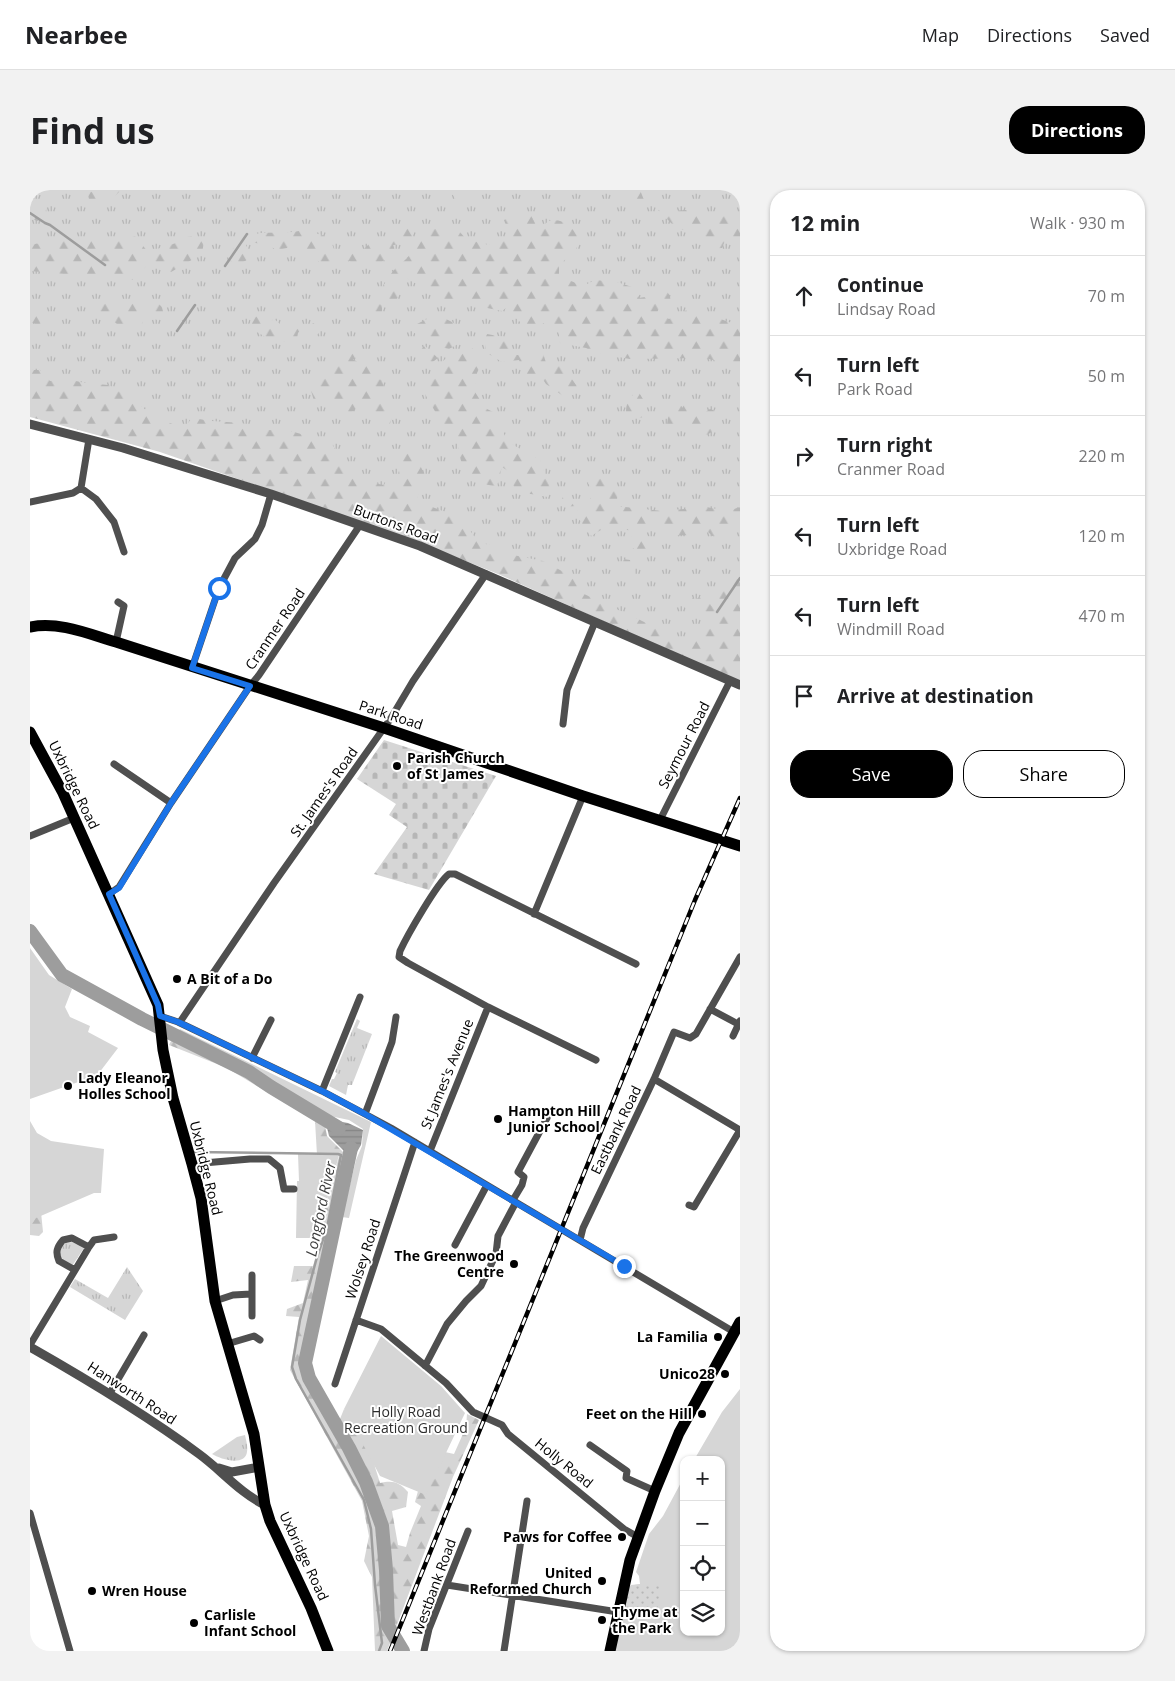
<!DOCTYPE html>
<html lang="en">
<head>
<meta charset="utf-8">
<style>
	body { margin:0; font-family:"Open Sans",sans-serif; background:#f2f2f2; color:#202124 }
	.controls { position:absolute; right:15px; bottom:15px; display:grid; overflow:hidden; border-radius:10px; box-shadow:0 1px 4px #0004 }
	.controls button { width:45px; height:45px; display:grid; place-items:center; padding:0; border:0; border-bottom:1px solid #e0e0e0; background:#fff; color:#202124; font:25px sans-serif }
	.stop { position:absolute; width:15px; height:15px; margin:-11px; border:4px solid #1a73e8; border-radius:50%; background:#fff }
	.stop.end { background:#1a73e8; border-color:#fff; box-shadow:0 1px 5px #0008 }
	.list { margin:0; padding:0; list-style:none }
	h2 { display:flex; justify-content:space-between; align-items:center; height:65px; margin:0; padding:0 20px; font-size:21px }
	h2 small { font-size:16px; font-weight:400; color:#757577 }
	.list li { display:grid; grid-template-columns:32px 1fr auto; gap:15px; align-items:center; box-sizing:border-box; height:80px; padding:0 20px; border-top:1px solid #e0e0e0 }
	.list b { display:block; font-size:19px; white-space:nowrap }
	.list p { margin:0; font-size:16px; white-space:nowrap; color:#757577 }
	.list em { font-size:16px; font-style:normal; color:#757577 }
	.actions { display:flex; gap:10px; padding:15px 20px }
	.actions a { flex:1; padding:11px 0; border:1px solid #000; border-radius:20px; text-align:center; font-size:18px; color:#000 }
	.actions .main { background:#000; color:#fff }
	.icon { flex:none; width:28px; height:28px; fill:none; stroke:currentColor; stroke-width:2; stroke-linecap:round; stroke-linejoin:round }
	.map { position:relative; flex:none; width:710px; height:1461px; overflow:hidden; border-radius:20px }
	header { display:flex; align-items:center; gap:30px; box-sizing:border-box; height:70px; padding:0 25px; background:#fff; border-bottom:1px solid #e0e0e0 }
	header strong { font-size:24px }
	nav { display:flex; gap:28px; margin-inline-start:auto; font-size:18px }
	.intro { display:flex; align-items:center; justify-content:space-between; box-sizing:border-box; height:120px; padding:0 30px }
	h1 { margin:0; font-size:35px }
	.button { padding:12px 22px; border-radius:20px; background:#000; color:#fff; font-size:18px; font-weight:700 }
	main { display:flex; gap:30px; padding:0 30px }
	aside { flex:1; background:#fff; border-radius:20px; box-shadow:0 1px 4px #0004 }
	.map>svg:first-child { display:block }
	.grass { fill:url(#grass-tufts) }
	.forest { fill:url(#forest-firs) }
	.cemetery { fill:url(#cemetery-stones) }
	.park { fill:#d6d6d6 }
	.garden { fill:url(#garden-dots) }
	.water { fill:url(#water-rules) }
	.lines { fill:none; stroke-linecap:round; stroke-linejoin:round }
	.stream { stroke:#9d9d9d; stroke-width:2.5 }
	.river { stroke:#9d9d9d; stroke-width:14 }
	.minor { stroke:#4f4f4f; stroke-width:7 }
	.tertiary { stroke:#4f4f4f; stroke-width:9 }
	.primary { stroke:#000; stroke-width:11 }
	.rail-casing { stroke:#000; stroke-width:4.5 }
	.rail { stroke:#fff; stroke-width:2.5; stroke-dasharray:8; stroke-linecap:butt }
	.route { stroke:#1a73e8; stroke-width:6 }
	.poi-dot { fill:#000; stroke:#fff; stroke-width:2 }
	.labels { text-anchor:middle; stroke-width:4; stroke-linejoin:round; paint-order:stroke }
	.street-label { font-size:14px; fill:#000; stroke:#fff }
	.poi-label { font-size:14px; font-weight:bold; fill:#000; stroke:#fff; text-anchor:start }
	.park-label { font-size:14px; fill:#2d2d2d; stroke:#fff }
	.water-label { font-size:15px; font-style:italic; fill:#3e3e3e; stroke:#fff }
</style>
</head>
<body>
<header>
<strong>Nearbee</strong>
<nav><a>Map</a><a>Directions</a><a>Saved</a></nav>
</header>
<div class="intro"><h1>Find us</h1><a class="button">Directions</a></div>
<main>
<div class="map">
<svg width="710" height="1461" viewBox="0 0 710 1461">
	<defs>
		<pattern id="grass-tufts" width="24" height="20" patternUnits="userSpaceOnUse" patternTransform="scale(1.25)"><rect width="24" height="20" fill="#d6d6d6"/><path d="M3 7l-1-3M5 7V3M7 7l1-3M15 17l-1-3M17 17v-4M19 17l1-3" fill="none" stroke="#b6b6b6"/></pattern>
		<pattern id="forest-firs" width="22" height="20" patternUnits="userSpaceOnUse" patternTransform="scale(1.25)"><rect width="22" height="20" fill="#d6d6d6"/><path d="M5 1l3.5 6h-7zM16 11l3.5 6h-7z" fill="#b6b6b6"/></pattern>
		<pattern id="cemetery-stones" width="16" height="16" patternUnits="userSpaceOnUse" patternTransform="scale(1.25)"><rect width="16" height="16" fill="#d6d6d6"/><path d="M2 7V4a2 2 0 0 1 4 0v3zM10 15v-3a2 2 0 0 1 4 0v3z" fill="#b6b6b6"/></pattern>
		<pattern id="garden-dots" width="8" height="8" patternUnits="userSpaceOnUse" patternTransform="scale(1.25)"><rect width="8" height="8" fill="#d6d6d6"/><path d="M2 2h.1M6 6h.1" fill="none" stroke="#b6b6b6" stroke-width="1.8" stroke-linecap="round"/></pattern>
		<pattern id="water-rules" width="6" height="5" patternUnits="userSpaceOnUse" patternTransform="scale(1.25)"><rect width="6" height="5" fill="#9d9d9d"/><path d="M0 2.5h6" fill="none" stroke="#858585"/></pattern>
	</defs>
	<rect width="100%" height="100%" fill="#fff"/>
	<path class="grass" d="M0,0H710V481L400,345L0,221Z
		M327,829L330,831L327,838L342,844L322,895H318L316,905L299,896L302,889H304L307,883L305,882Z
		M42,1052L54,1058L42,1076C33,1070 28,1068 30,1056L35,1053Z
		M97,1077L113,1101L95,1130L40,1097L45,1089L78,1108Z
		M215,1245C216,1250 218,1256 217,1262C215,1277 190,1269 182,1264L207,1247Z"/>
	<path class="forest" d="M63,0H69V3C77,3 83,0 91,0L78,13L59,9L57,1L63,2Z
		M420,0H439L442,9L428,13Z
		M596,0H610L614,10L610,17L599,14L600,6Z
		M0,16L5,21L16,17L17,27L7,31L0,28Z
		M635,19L638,25L642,21L657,20L667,23L669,27C677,24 694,16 701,22C706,27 705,32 710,36V47L696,48L692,58L675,59L668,43L646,38L628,20Z
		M501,24L509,42L518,31C534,28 539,36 550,47L546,60L529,75V86L553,96L565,90L587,92L605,98L609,108L621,106L622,99C636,98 644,103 639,118H629L627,123L639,129L657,120L679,125L710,136V177L675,168L600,169L565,163L556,158L530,153L528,138L509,132L498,140L476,118L472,121L413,109L376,88C368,94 367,98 368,108L359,112L349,103C354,95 359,85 366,78C376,68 382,68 382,52L397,38L429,41L436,49L459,55L480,46L474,30L484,25Z
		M380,34L384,43L375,54L363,55V64C355,73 341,76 329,77L322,72L310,68L309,76C296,76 269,65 261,54L257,58L247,60C238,55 226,50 216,55L220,64L217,70L205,76L199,68L207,49L230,43L263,42L275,40L295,46L291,53L295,58L302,54L305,62L311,60L316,63L320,59L329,64L340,53L356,60L362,49L358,40L367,36L371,39Z
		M105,46L118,62L146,53V49L162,46L174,51L172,64L141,82L121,70L113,80L102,90L0,81V55L39,48L51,54L60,48L94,50Z
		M111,109L125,110L132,117L134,126L126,130L119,119L115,122L112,134H87L63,117L68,112L78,113Z
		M346,113L352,115V123L347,128H339L337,120L338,114Z
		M0,116L7,125L14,123L16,128L8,136L2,132Z
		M222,126L232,127L235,135L244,129L255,138L259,137L260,130L267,128L271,135L280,138L283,133L286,135L291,126L299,130L287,145L271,139L268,143L266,154L235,147L219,136Z
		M401,127L414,128L424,133L430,153L419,159L411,157L405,151L392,149L382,141L385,135Z
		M457,144L478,148L483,165H489L493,159L513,163L517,176H532L547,196L543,205L533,206L516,194L510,185L494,186L489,170L472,172L457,163L454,150Z
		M319,153L327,156L329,163L323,170L344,176L340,187L352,190L362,227L359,237H351L338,227L330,213L324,221L316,224L296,212L289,217L284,211L280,197Z
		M438,155L454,168L447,183L445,202L455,218L463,222L478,252L510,270L521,300L518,307L501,304H492L484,297L478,281L472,277L467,296C430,294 429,268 426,238L414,237L387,190L399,184L410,190L416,191L417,187L410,178L413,171L421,164L431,165Z
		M395,156L408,168L396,177L387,163Z
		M0,180H10L20,191L37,189L55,193L78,195L92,203L103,202C111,224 134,231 154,238L162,228L182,231L211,233L238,240H257L278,246L288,255L291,263L298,261L302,254L307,262L310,271L317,270C321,283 340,293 354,295L359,285H370L369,281L364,275L367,264L376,258L384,262L396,288L386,310L390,317L397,315L431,328L449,353L462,355L478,364L513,371L545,388L554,404L655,451L673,441V432L666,420L655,419V411L662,408L665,410L674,404L682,417L685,416L683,405L695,400L697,388L710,378V492L468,384L381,349L130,262L0,227Z
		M608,201L616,214V227L606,228L596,224C596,212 598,208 608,201Z
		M657,211L667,213L674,223L680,219L689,222C686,238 686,243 669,247L659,235L651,239L637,235L639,219L647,212L652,218Z
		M566,284L576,286L586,291L588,303L586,316L632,321L676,317L698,321L710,317V338H694L695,348L689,352L677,341L663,345L633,346L625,332L615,336L613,342L624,351L613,363L598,356L604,341L576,337L561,346L549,329L546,316L532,317V308L536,303L541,310L552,312L560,309L563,301L558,293Z
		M593,369L600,370L601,375L605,377V384L609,387L605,398L590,376Z
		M143,847L218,884L294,930L297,946L315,964L320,978L302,1042L304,1053L295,1067L278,1146L281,1155L275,1160L273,1184L306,1239L314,1219L342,1250L345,1277L350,1293C363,1290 369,1292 378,1302L376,1317L362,1321L368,1355L376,1357L380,1343L391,1316L385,1312L388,1301L415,1262L424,1264L436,1237L437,1224L449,1230L423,1287L357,1461H345L342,1387L334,1371L339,1346L332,1311L260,1180L269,1127L256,1126L257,1119L273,1113L278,1090L261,1092L264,1076H283L287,1062V1048L309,966L287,965L285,931L197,878L139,855Z
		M0,1020L11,1022L13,1042L9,1046L0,1045Z"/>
	<path class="cemetery" d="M354,550L466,586L399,700L344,684L377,637L359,625L366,614L327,589Z"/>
	<path class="park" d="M0,758L19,785L42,799L35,817L40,827L60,836L58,842L88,858L69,883L54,890L0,909Z
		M150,839L341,932L319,1028L312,1027L326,970L332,956L333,939L319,930L300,926L219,879L147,843Z
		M0,931L7,943L21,951L74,959L71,1003H64L6,1028L0,1037Z
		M268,964L309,965L287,1048H266L267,991H269Z
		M351,1146L411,1196L435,1223L396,1305L350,1286L314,1219Z
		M710,1199V1461H584L601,1395L610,1394L609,1386L606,1382L619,1344L633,1326L654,1287V1442H691V1270H664L692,1222Z"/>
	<path class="garden" d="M611,1394L621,1396L632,1395L627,1424L593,1419L598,1396Z"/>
	<path class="water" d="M295,929L318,933L333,940L331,955L318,977L316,963L299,946Z"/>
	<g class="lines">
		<path class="stream" d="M0,23L15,33L20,35L75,75
			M195,76L217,44
			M147,141L165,115
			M687,422L710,388
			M163,962L308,964L311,965L297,1038L287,1067L270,1130L262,1177L266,1189L334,1310L341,1339L345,1395L352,1453L349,1461"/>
		<path class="river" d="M0,741L32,785L112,829L219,882L241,897L309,938
			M321,958L275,1173L279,1188L319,1258L336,1292L352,1336L356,1380L358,1436L373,1461"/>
		<path class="minor" d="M51,298L66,309L84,332L94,362
			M0,312L43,303L51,298L59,249
			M86,452L94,416L88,412
			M162,478L189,398L205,368L225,349L232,335L241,304
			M533,534L537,500L565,432
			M84,574L141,613
			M630,630L700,491
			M0,646L44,628
			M79,704L89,697L141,613L220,496L229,485L330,335
			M504,724L553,606
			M680,819L708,834
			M130,826L148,832L292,901L361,938L704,1142
			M150,832L244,693L361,528L383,491L456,384
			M703,846L710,831
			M222,868L241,830
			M566,870L458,817L378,773L369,767L370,761C377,746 407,693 419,684H425L606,774
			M624,889L710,940L664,1017L659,1015
			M292,901L330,807
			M335,924L362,852L366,827
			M400,961L458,817
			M162,974L220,969H239L250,978L254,999H264
			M483,1010L492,995L494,987L488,982L517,928
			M550,1050L553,1038L624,889L644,842L660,848L666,844L710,767
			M425,1055L457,995
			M45,1080L29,1071C25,1062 27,1057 33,1050L42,1048L59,1057
			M222,1085V1126
			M185,1111L203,1105L221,1104
			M326,1130L351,1139L416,1193L443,1222L472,1235L478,1244L594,1339L608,1347
			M197,1154L224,1146L230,1150
			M0,1155L59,1057L64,1050L84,1047
			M395,1176L417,1134L436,1111L451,1096L466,1064L468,1046L486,1012
			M305,1194L385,952
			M80,1203L114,1145
			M560,1255L597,1281L596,1288L625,1301
			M0,1323L40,1461
			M417,1395L588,1422
			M394,1461L399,1439L438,1341
			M474,1461L497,1311"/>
		<path class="tertiary" d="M0,234L93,258L241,304L390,356L710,495
			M0,1157C58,1190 115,1224 169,1264C191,1280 210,1303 235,1315
			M189,1278L202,1282L229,1277"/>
		<path class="primary" d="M0,437C29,431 59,444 86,452L354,538L553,606L710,656
			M0,542L33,603L128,815L133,860L143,908L162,974L171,1008L185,1111L224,1244L235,1315L240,1331L281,1418L298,1461
			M580,1461L600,1370L625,1301L649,1243L710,1132"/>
		<g class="rail-casing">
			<path id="rail" d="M360,1461L665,710L710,608"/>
		</g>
		<use href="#rail" class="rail"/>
	</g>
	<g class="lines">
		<path class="route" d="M189,398L162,478L220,496L141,613L89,698L79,704L128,815L130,826L148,832L292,901L335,924L594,1076"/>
	</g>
	<g class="poi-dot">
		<circle cx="367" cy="576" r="5"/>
		<circle cx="147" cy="789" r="5"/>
		<circle cx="38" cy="896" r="5"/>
		<circle cx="468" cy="929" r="5"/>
		<circle cx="484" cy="1074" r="5"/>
		<circle cx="688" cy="1147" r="5"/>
		<circle cx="695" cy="1184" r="5"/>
		<circle cx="672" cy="1224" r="5"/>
		<circle cx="592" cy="1347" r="5"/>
		<circle cx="572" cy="1391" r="5"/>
		<circle cx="62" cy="1401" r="5"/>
		<circle cx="572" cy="1430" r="5"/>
		<circle cx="164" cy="1433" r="5"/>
	</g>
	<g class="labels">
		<g class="street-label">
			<text transform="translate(366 334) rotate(20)" y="5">Burtons Road</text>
			<text transform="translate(245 439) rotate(-56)" y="5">Cranmer Road</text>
			<text transform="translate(361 525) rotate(18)" y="5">Park Road</text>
			<text transform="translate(654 555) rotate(-63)" y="5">Seymour Road</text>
			<text transform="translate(44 595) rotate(64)" y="5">Uxbridge Road</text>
			<text transform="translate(294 602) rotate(-55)" y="5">St. James's Road</text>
			<text transform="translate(417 884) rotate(-68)" y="5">St James's Avenue</text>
			<text transform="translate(586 940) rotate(-64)" y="5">Eastbank Road</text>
			<text transform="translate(176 978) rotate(76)" y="5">Uxbridge Road</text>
			<text transform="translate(333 1069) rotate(-72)" y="5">Wolsey Road</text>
			<text transform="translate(102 1203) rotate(33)" y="5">Hanworth Road</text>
			<text transform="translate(534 1273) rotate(39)" y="5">Holly Road</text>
			<text transform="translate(274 1366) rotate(65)" y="5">Uxbridge Road</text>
			<text transform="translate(404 1397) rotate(-70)" y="5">Westbank Road</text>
		</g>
		<g class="poi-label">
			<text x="377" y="573">Parish Church<tspan x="377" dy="16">of St James</tspan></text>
			<text x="157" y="794">A Bit of a Do</text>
			<text x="48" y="893">Lady Eleanor<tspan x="48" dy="16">Holles School</tspan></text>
			<text x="478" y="926">Hampton Hill<tspan x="478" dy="16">Junior School</tspan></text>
			<text x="474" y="1071" text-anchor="end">The Greenwood<tspan x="474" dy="16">Centre</tspan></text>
			<text x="678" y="1152" text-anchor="end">La Familia</text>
			<text x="685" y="1189" text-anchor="end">Unico28</text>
			<text x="662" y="1229" text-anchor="end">Feet on the Hill</text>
			<text x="582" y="1352" text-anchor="end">Paws for Coffee</text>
			<text x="562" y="1388" text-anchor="end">United<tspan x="562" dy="16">Reformed Church</tspan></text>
			<text x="72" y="1406">Wren House</text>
			<text x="582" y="1427">Thyme at<tspan x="582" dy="16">the Park</tspan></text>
			<text x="174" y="1430">Carlisle<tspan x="174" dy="16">Infant School</tspan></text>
		</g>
		<g class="park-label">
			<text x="376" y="1227">Holly Road<tspan x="376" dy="16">Recreation Ground</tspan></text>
		</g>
		<g class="water-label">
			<text transform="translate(291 1019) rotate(-78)" y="5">Longford River</text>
		</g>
	</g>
</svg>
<div class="controls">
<button>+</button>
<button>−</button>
<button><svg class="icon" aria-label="locate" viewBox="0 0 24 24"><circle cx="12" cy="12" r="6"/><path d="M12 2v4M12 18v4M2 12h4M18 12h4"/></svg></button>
<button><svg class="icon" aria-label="layers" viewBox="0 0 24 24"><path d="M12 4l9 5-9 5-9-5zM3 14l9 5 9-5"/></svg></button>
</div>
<div class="stop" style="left:189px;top:398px"></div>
<div class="stop end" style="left:594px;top:1076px"></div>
</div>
<aside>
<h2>12 min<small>Walk · 930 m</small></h2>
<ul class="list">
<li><svg class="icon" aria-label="ahead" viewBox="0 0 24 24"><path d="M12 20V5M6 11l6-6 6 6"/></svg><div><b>Continue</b><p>Lindsay Road</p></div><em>70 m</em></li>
<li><svg class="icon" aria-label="left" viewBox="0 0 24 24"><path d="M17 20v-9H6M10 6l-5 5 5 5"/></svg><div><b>Turn left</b><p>Park Road</p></div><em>50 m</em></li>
<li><svg class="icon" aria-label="right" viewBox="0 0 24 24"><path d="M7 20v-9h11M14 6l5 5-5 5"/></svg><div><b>Turn right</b><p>Cranmer Road</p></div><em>220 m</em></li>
<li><svg class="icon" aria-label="left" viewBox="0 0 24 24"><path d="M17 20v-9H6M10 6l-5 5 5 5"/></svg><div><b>Turn left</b><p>Uxbridge Road</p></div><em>120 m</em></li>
<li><svg class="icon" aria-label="left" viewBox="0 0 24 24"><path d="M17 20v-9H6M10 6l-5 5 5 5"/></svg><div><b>Turn left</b><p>Windmill Road</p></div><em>470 m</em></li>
<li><svg class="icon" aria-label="arrive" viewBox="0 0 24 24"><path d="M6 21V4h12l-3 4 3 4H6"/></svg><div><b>Arrive at destination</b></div></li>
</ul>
<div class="actions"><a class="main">Save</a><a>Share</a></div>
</aside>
</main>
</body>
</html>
